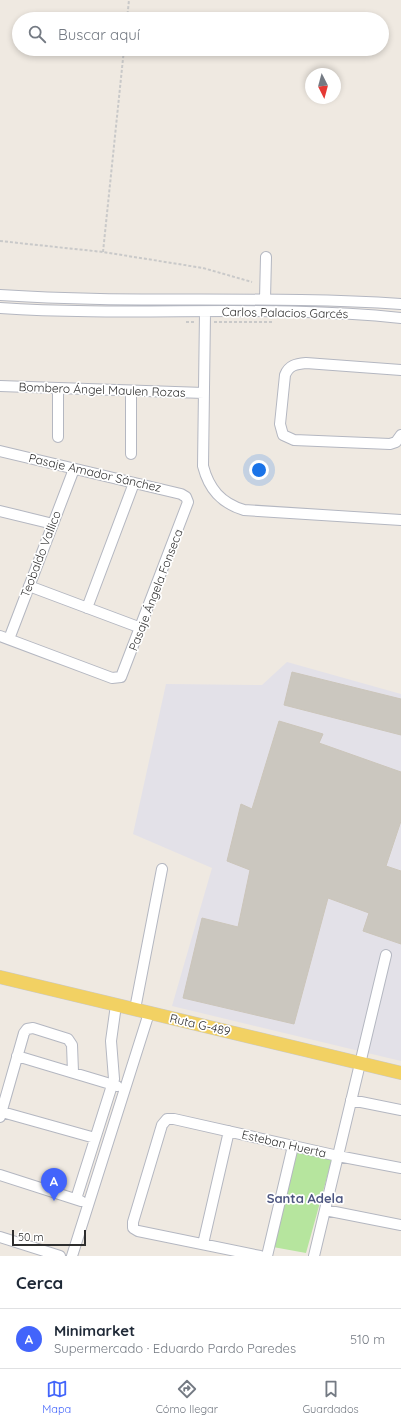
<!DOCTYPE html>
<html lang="es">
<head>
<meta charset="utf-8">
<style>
	body { margin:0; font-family:Quicksand,sans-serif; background:#f6f6f7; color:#1f2937 }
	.compass { position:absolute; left:305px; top:68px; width:36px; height:36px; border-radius:50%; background:#fff; box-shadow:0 2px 6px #0003; rotate:174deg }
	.scale { position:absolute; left:12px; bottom:10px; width:74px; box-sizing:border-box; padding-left:4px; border:2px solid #2e2e2e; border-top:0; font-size:11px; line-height:14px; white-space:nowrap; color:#2e2e2e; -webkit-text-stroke:3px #fff; paint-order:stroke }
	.you { position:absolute; left:259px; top:470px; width:14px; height:14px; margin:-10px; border:3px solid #fff; border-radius:50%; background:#1a73e8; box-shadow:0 0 0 6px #1a73e833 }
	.badge { display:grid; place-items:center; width:26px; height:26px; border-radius:50%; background:#4264fb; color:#fff; font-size:13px; font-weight:700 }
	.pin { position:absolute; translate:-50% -33px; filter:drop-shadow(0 1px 2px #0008) }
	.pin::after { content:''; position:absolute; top:21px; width:14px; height:12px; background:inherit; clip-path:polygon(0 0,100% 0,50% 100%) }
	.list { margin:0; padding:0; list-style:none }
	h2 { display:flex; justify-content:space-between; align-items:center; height:52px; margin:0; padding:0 16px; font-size:17px }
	h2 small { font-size:13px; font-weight:400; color:#747a83 }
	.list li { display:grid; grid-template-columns:26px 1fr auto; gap:12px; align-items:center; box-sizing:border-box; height:60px; padding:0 16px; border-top:1px solid #e0e1e3 }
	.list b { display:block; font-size:15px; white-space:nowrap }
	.list p { margin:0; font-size:13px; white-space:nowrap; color:#747a83 }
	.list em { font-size:13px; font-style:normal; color:#747a83 }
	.icon { flex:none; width:22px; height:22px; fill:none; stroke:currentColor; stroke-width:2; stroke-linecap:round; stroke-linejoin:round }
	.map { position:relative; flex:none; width:401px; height:1256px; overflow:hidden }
	.search { position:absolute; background:#fff; box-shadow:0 2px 6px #0003; left:12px; right:12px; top:12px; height:44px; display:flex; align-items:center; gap:10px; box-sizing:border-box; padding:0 14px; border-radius:22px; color:#747a83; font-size:15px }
	.sheet { height:112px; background:#fff }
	nav { display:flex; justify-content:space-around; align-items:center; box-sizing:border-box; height:56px; border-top:1px solid #e0e1e3; background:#fff; font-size:11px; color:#747a83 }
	nav a { display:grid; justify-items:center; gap:2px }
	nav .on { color:#4264fb }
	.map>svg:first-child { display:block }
	.industrial { fill:#e3e1e8 }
	.green { fill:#b6e59e }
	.building { fill:#cbc7bf; stroke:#cbc5ba }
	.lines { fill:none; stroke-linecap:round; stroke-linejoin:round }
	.minor-casing { stroke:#b4b7c1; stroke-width:12 }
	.major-casing { stroke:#c9c9c9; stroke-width:14 }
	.path { stroke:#c9c9c9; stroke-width:2; stroke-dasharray:3 2; stroke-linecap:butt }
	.minor { stroke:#fff; stroke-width:10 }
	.major { stroke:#f2d163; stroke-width:13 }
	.labels { text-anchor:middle; stroke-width:3.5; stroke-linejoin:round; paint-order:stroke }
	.street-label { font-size:12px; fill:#2e2e2e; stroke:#fff }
	.neighbourhood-label { font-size:13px; font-weight:bold; fill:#4d5680; stroke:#fff }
</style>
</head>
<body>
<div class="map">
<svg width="401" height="1256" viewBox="0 0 401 1256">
	<rect width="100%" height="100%" fill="#efe9e1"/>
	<path class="industrial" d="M287,662L401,694V1061L172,1006L212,868L133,834L166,684L262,685Z"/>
	<path class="green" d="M295,1152L332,1159L306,1253L273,1247Z"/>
	<path class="building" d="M292,672L401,699V735L284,705Z
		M279,721L323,734L319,743L401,772V821L386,866L401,871V944L363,931L369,913L328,898L294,1024L183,998L202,918L238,927L250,870L227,861L241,804L252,809Z"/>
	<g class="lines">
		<g class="minor-casing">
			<path id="minor" d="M0,295C133,304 267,295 401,304
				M265,299L266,257
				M0,308C133,317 268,304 401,318
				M205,312L203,466C209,489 221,503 244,510L401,520
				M401,370L306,363C296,364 289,365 285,375L280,424L283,435L294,440L390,444L396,442L401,435
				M0,386L204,393
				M58,388V437
				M131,391V454
				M0,451L181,494L186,497L188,502L121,677L112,678L0,636
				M0,511L53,524
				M29,586L141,628
				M87,608L134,483
				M9,639L74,469
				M135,1009L162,869
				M17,1056L117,1086
				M351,1100L401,1110
				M2,1112L95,1138
				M0,1117L24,1033L27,1029L33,1028L68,1039L72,1045L73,1072
				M0,1175L81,1201
				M76,1199L114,1079L111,1041L116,1005
				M325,1210L401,1225
				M0,1237L60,1256
				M203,1244L229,1131
				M72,1256L149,1013
				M260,1256L138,1231L133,1228V1222L162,1125L167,1119H174L338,1156L401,1168
				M267,1256L293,1146
				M314,1256L386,955"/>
		</g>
		<g class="major-casing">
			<path id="major" d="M0,977L401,1073"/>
		</g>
		<path class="path" d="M127,19L129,0
			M0,241L103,252L203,268L252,282
			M103,252L124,49
			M186,322H196
			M214,322H272"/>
		<use href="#minor" class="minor"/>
		<use href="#major" class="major"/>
	</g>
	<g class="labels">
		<g class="street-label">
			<text transform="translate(285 313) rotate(1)" y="4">Carlos Palacios Garcés</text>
			<text transform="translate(102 390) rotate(2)" y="4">Bombero Ángel Maulen Rozas</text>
			<text transform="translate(95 473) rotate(13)" y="4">Pasaje Amador Sánchez</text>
			<text transform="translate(41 554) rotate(-69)" y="4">Teobaldo Vallico</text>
			<text transform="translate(156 590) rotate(-69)" y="4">Pasaje Ángela Fonseca</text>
			<text transform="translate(200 1025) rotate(13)" y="4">Ruta G-489</text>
			<text transform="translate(284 1144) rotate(13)" y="4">Esteban Huerta</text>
		</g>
		<g class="neighbourhood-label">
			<text x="305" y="1203">Santa Adela</text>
		</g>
	</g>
</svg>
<svg class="compass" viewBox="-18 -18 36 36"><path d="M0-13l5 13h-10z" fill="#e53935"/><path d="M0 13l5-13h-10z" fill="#747a83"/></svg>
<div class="scale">50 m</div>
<div class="you"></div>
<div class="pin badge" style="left:54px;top:1201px">A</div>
<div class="search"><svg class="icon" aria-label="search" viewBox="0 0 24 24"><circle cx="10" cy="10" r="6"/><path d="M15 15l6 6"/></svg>Buscar aquí</div>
</div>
<section class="sheet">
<h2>Cerca<small></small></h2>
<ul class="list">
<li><span class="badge">A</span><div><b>Minimarket</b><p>Supermercado · Eduardo Pardo Paredes</p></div><em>510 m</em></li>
</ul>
</section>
<nav>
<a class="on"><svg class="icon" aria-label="map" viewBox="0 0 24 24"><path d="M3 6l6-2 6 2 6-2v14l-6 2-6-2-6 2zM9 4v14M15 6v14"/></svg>Mapa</a>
<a><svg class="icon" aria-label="directions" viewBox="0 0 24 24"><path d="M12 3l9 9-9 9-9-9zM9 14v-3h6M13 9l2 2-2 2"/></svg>Cómo llegar</a>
<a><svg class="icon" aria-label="saved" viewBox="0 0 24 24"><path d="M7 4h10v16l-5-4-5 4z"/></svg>Guardados</a>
</nav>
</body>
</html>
